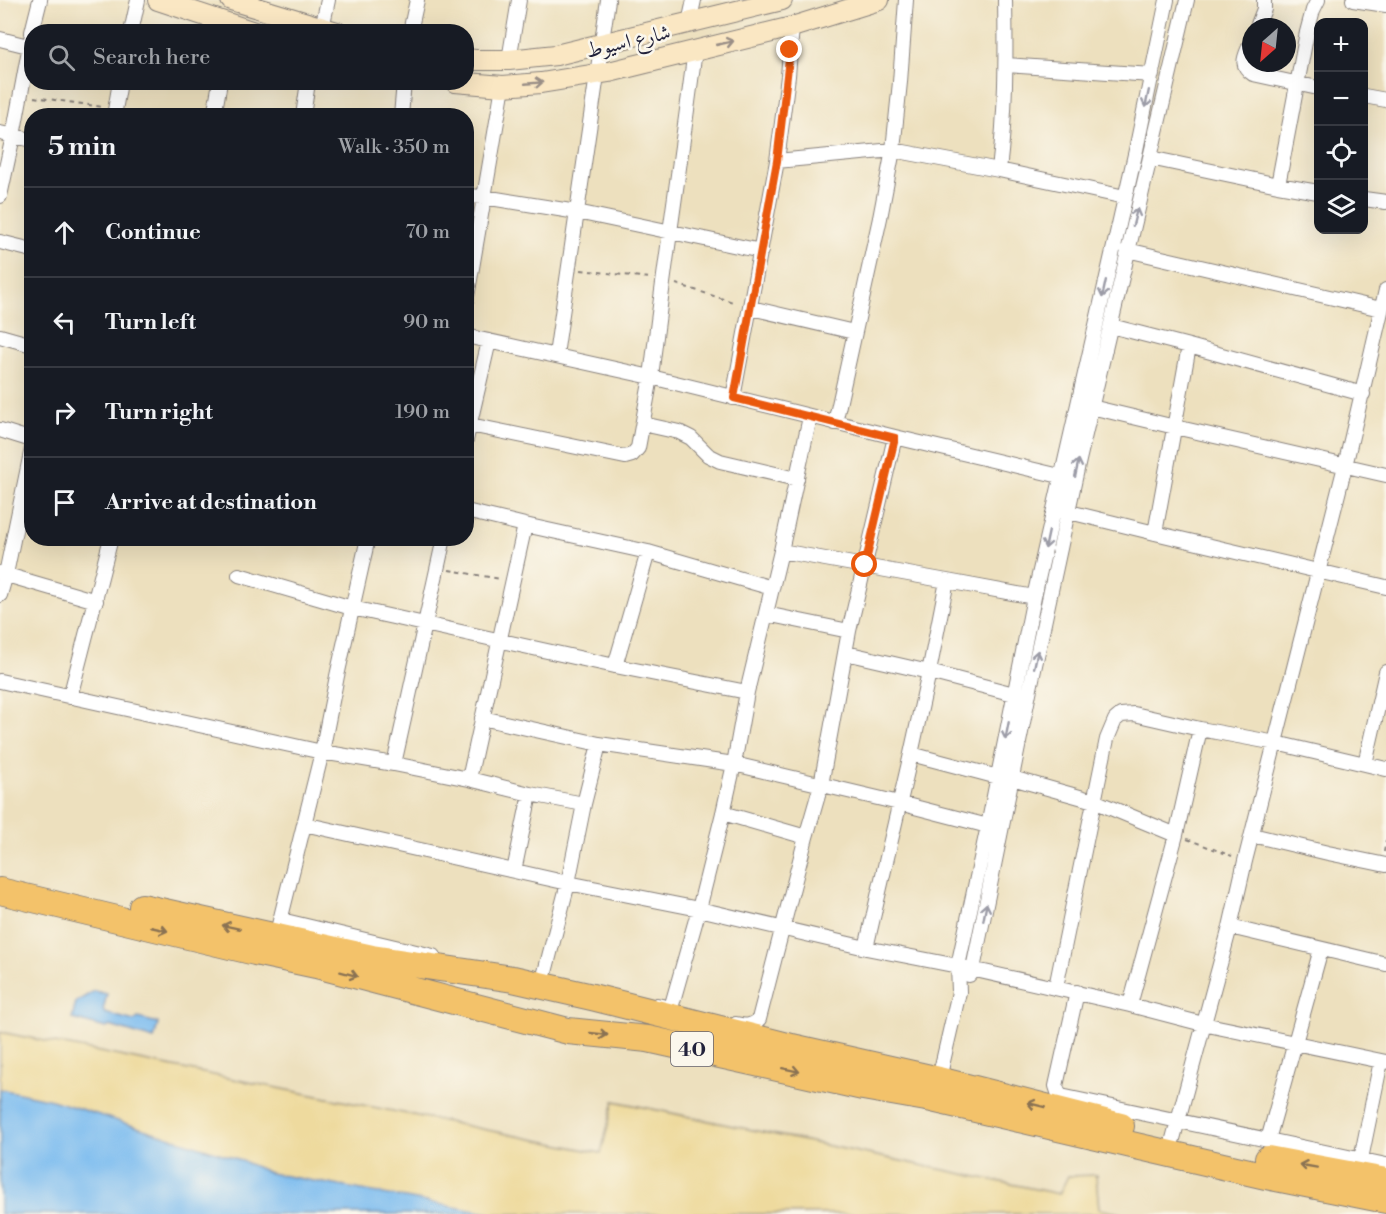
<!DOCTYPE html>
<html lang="en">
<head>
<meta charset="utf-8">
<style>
	body { margin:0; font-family:"Libre Bodoni",Amiri,serif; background:#20242c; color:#f1f3f6 }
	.controls { position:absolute; right:18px; top:18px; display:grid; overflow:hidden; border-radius:12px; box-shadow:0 6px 24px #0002 }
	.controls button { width:54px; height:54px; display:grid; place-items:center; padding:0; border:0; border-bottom:2px solid #363941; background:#171b24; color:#f1f3f6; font:30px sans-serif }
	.compass { position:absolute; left:1242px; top:18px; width:54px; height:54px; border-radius:50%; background:#171b24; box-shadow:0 6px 24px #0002; rotate:207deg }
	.stop { position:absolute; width:18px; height:18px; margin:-14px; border:4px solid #ea580c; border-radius:50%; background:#fff }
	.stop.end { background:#ea580c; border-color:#fff; box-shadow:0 2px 6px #0008 }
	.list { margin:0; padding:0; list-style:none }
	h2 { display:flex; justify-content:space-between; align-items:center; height:78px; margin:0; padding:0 24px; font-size:26px }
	h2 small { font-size:20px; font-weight:400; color:#9ea1a6 }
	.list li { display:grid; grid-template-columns:39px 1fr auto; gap:18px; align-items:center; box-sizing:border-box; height:90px; padding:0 24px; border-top:2px solid #363941 }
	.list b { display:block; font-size:22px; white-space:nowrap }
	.list em { font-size:20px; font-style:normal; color:#9ea1a6 }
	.icon { flex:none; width:33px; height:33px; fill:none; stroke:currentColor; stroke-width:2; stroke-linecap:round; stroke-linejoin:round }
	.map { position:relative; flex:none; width:1386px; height:1214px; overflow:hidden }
	.search { position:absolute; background:#171b24; box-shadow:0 6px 24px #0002; left:24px; top:24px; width:450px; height:66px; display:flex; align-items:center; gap:15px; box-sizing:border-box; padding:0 21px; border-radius:24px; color:#9ea1a6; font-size:22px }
	.panel { position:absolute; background:#171b24; box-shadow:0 6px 24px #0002; left:24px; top:108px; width:450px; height:438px; border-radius:24px }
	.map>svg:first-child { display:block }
	.sand { fill:#eeda9e; stroke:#887e6c; stroke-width:1.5 }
	.water { fill:#7abbef; stroke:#4e6e95; stroke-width:1.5 }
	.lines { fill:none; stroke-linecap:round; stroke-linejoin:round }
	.street-casing { stroke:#88817c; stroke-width:16 }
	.secondary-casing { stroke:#88817c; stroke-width:22 }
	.highway-casing { stroke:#88817c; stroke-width:28 }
	.path { stroke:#88817c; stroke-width:2; stroke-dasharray:4.5 4.5; stroke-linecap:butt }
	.street { stroke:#fff; stroke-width:14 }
	.secondary { stroke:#fae7c3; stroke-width:20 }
	.highway { stroke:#f3c26a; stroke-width:26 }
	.oneway { stroke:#998e86 }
	.oneway2 { stroke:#9c9ca7 }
	.oneway3 { stroke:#8a7252 }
	.route { stroke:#ea580c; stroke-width:8 }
	.labels { text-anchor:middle; stroke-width:5; stroke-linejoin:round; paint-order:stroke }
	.shield { fill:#fbf7ec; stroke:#636270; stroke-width:1.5 }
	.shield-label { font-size:20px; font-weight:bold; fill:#22223b }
	.street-label { font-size:21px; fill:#22223b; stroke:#fbf7ec }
</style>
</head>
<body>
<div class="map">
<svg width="1386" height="1214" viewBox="0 0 1386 1214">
	<rect width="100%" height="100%" fill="#fbf7ec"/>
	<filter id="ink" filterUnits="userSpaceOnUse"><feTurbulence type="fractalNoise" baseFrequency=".0167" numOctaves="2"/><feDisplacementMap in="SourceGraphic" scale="12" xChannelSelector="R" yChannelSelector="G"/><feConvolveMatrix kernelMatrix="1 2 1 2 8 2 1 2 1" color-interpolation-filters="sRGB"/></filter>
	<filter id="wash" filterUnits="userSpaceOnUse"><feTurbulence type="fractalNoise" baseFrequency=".008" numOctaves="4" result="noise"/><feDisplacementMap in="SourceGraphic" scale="24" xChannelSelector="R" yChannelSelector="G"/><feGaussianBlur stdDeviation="1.35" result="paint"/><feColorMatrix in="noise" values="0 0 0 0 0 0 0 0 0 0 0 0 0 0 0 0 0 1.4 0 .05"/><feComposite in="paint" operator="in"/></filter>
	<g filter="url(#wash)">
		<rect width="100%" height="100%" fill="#ede0be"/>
		<path class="sand" d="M0,1032L601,1153L614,1101L1059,1194L1068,1176L1096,1175L1099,1209L1123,1214H423L0,1128Z"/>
		<path class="water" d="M94,991L107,994L103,1010L105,1013L134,1021L138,1018L158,1023L154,1039L110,1026L106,1028L72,1019L76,1002Z
			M0,1089L52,1100L235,1158L270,1173L492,1214H0Z"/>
	</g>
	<g filter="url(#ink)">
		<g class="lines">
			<g class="street-casing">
				<path id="street" d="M1353,0L1386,5
					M689,23L694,0
					M1257,27L1264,9V0
					M322,28L328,0
					M32,32L40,0
					M131,32L138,0
					M410,32L417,0
					M0,39L32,47
					M1251,42C1246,56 1238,64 1253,74L1318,88
					M509,60L519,0
					M1006,65L1152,75
					M1364,96L1386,100
					M114,116L120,82
					M214,116L220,82
					M303,116L308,82
					M401,116L404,82
					M0,133L32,140
					M1150,158L1278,185L1318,192
					M777,161L893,150L999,170L1125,197
					M999,170C1006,113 1006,57 1005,0
					M1278,185L1307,32L1313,10L1318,0
					M0,196L13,136L32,34
					M466,196L484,197L577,212L761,251
					M1364,199L1386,202
					M0,242L32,250
					M1127,250L1381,309
					M466,303L503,86
					M751,308L854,332
					M1111,326L1189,346L1363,394
					M0,336L32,345
					M466,336L651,377C664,267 681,159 695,50
					M556,355L608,0
					M733,398L777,161L788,76L792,27
					M1091,407L1175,427L1386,475
					M835,423L880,218L893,150L900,82L906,0
					M643,424L679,432L691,438L708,455L720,461L797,479
					M470,425L625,457L632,455L638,448L651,377L895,437L1060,476
					M0,430L32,440
					M466,440L489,341
					M1061,510L1155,533L1386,587
					M466,511L525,525L469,779
					M525,525L648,552L772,588
					M1155,533L1189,346
					M781,551L947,581L929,672L1014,694
					M0,573L96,601
					M239,575L352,608L615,666L747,692
					M947,581L1034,597
					M0,595L6,574L32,448
					M766,614L849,631
					M846,653L929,672L911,754
					M615,666L648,552
					M0,681L322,752L394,764L469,779L530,794L584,804
					M70,697L111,538
					M482,718L599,744
					M394,764L444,538
					M1365,764L1386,769
					M1012,778L1094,801L1176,835
					M723,813L806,837L759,1019C752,1027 746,1026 736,1024
					M304,824L568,883L699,909L866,948L958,966L1130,1005L1203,1024L1386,1062
					M1252,835L1328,853L1386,865
					M806,837L821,785L849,631L895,437
					M514,871L530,794
					M281,920L433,956
					M1230,927L1386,964
					M276,937L322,752L337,676L368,538
					M866,948L911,754L998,777
					M969,975L973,969L1029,693L1079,460L1187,0
					M554,983L543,980L568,883L584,804L599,744L734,764L899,803L988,826
					M1056,987L1101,768L1107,739L1115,720L1121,715L1134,714L1200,729L1276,743L1365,764L1386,672
					M1077,992L1056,1086L1058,1092L1061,1096L1386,1165
					M657,1005L671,1008L699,909L723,813L734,764L747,692L781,551L810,417
					M1130,1005L1176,835L1200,729
					M938,1083L959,992L958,966L988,826L1034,597L1136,150L1167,0
					M1173,1139L1230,927L1245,861L1345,466L1386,290
					M1268,1140L1321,949
					M1361,1159L1381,1061"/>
			</g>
			<g class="secondary-casing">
				<path id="secondary" d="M158,0L254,32
					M231,0L337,32
					M466,59L475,60H509L556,55L782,0
					M455,82L503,86L541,83L609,72L792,27L879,0"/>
			</g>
			<g class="highway-casing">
				<path id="highway" d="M0,891L255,952L316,965L568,1031L648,1039L863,1087L932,1099L1266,1176L1386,1200
					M142,907L372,958L513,979L592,997L792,1047L939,1080L1121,1126
					M1268,1159L1386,1181"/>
			</g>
			<path class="path" d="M34,97L103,107
				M581,270L650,278
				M676,284L736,303
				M449,570L500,579
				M1187,839L1232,856
				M1384,852L1386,840"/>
			<use href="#street" class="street"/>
			<use href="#secondary" class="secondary"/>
			<use href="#highway" class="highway"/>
		</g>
		<defs><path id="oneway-shaft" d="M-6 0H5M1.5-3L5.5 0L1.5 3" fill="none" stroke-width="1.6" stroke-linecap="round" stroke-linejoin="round" transform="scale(1.5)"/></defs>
		<g class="oneway">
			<use href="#oneway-shaft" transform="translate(725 43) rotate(-13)"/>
			<use href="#oneway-shaft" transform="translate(534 83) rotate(-5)"/>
		</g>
		<g class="oneway2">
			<use href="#oneway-shaft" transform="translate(1147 99) rotate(102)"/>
			<use href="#oneway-shaft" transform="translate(1135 217) rotate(-76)"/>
			<use href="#oneway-shaft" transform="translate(1104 289) rotate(102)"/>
			<use href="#oneway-shaft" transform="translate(1077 468) rotate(-78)"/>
			<use href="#oneway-shaft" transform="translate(1047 540) rotate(102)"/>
			<use href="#oneway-shaft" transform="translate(1036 659) rotate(-78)"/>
			<use href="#oneway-shaft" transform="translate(1007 731) rotate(101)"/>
			<use href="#oneway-shaft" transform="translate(985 912) rotate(-79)"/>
		</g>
		<g class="oneway3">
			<use href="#oneway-shaft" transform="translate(231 927) rotate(-168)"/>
			<use href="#oneway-shaft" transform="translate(159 929) rotate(13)"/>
			<use href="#oneway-shaft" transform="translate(349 974) rotate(15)"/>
			<use href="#oneway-shaft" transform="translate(599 1034) rotate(6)"/>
			<use href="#oneway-shaft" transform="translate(791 1070) rotate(12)"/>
			<use href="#oneway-shaft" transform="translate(1036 1105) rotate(-166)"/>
			<use href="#oneway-shaft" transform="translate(1308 1166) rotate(-170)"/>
		</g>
	</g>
	<g class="lines" filter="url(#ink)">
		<path class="route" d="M790,50L777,161L734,398L895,438L865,565"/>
	</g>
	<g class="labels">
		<rect class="shield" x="671" y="1032" width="42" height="34" rx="4.5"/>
		<g class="shield-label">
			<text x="692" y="1056">40</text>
		</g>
		<g class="street-label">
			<text transform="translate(628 41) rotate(-13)" y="7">شارع اسيوط</text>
		</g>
	</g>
</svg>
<div class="controls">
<button>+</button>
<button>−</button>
<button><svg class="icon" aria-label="locate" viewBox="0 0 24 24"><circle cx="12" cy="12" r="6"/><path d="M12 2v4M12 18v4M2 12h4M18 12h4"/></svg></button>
<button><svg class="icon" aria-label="layers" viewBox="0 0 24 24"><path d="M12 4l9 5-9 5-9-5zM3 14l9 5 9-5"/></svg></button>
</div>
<svg class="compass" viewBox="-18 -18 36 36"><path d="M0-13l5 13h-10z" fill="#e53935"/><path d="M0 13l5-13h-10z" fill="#9ea1a6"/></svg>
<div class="stop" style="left:865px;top:565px"></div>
<div class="stop end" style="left:790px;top:50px"></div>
<div class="search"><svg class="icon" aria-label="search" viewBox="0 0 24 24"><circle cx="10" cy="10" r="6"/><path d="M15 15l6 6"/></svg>Search here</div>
<section class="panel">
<h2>5 min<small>Walk · 350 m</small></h2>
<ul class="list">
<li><svg class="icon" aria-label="ahead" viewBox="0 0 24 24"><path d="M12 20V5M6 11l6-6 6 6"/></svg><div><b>Continue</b></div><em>70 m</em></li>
<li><svg class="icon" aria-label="left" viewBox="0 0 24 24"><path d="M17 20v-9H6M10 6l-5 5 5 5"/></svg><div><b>Turn left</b></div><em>90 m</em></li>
<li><svg class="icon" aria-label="right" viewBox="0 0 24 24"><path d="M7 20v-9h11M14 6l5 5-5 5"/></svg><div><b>Turn right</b></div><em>190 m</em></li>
<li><svg class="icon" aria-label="arrive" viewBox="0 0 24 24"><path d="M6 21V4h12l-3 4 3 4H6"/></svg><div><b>Arrive at destination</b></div></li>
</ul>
</section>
</div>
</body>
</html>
